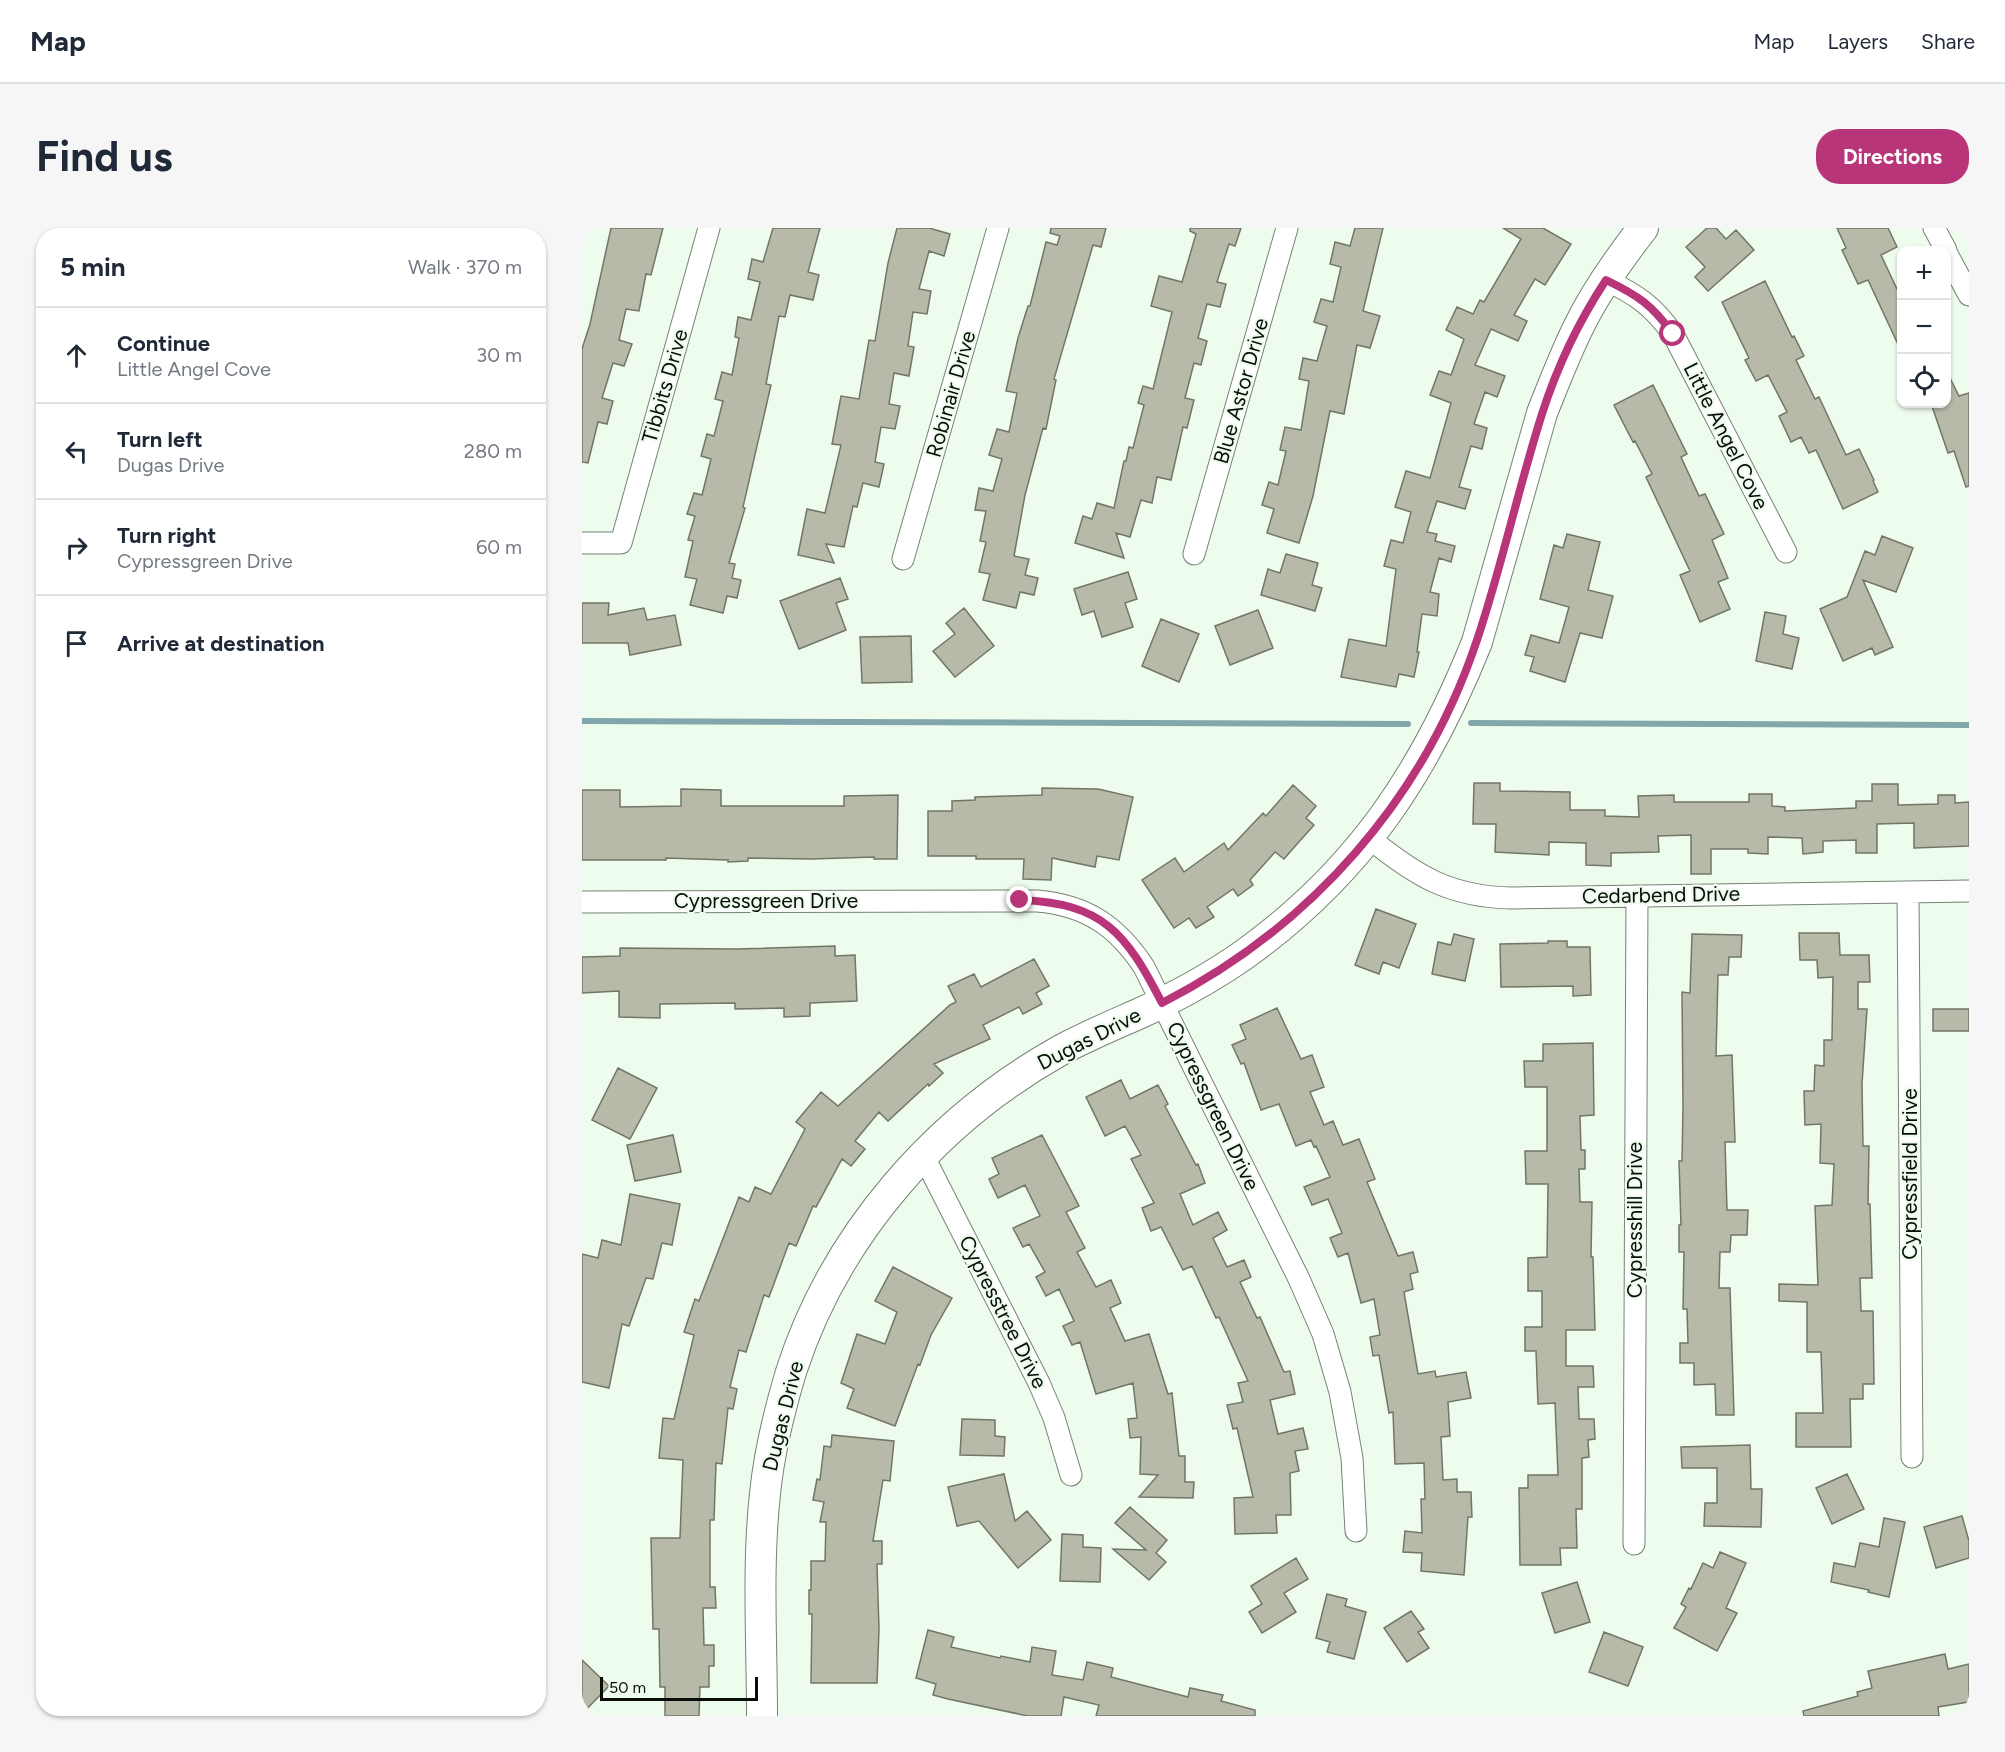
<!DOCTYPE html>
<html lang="en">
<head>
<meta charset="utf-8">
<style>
	body { margin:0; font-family:Figtree,sans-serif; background:#f6f6f7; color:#1f2937 }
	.controls { position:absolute; right:18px; top:18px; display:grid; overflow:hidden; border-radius:12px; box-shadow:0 2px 4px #0004 }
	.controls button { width:54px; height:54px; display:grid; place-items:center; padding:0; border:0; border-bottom:2px solid #e0e1e3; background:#fff; color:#1f2937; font:30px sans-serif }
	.scale { position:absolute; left:18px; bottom:15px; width:158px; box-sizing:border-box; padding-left:6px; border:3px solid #080d08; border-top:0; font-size:16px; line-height:21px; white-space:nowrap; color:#080d08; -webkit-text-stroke:4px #eefced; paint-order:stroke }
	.stop { position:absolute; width:18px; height:18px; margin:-14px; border:4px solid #b93579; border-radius:50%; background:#fff }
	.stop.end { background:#b93579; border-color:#fff; box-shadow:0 2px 6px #0008 }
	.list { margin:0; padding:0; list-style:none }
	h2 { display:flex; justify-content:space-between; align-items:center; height:78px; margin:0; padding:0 24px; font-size:26px }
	h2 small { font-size:20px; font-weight:400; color:#747a83 }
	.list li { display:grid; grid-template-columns:39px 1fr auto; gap:18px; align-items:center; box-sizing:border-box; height:96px; padding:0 24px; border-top:2px solid #e0e1e3 }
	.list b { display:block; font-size:22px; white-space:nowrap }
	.list p { margin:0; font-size:20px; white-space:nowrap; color:#747a83 }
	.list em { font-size:20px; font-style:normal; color:#747a83 }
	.icon { flex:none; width:33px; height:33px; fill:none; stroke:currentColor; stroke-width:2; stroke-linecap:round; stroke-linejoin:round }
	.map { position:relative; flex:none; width:1387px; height:1488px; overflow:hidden; border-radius:24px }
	header { display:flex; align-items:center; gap:36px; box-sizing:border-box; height:84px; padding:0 30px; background:#fff; border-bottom:2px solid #e0e1e3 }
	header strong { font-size:28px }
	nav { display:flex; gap:33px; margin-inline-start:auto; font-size:21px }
	.intro { display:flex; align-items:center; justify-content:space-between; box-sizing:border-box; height:144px; padding:0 36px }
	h1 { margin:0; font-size:42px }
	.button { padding:15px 27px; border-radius:24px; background:#b93579; color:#fff; font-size:21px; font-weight:700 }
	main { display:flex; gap:36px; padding:0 36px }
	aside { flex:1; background:#fff; border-radius:24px; box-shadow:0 2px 4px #0004 }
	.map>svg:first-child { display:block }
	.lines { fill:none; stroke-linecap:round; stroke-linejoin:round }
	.stream { stroke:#81a6ab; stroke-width:6 }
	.building { fill:#b7baa8; stroke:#737666; stroke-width:1.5 }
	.street-casing { stroke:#758275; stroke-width:23 }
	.secondary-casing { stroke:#758275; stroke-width:32 }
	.street { stroke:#fff; stroke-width:21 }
	.secondary { stroke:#fff; stroke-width:30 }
	.route { stroke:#b93579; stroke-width:8 }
	.labels { text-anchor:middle; stroke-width:4.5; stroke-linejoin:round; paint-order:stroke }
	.street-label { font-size:21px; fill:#080d08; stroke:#eefced }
</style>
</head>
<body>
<header>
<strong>Map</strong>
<nav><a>Map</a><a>Layers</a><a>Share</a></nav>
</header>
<div class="intro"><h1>Find us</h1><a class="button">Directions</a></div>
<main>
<aside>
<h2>5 min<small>Walk · 370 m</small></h2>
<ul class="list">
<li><svg class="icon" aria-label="ahead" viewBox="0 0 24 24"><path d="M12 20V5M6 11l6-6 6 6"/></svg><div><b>Continue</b><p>Little Angel Cove</p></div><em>30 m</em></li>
<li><svg class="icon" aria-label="left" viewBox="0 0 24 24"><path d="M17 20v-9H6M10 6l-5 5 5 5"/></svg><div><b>Turn left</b><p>Dugas Drive</p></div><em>280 m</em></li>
<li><svg class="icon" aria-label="right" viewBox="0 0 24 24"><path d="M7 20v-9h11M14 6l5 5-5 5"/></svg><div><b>Turn right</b><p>Cypressgreen Drive</p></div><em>60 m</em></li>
<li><svg class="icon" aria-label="arrive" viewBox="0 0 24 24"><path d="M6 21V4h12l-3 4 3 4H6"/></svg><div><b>Arrive at destination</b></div></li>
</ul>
</aside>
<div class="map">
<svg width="1387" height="1488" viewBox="0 0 1387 1488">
	<rect width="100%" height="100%" fill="#eefced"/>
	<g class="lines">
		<path class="stream" d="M0,493L826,496
			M889,495L1387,497"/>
	</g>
	<path class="building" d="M29,0H81L69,47L64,46L57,83L44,81L37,112L50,116L42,138L31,135L20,170L31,173L25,196L16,194L6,235L0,234V121L8,96Z
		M191,0H238L226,44L237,47L231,72L208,67L203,89L197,88L184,156L189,157L161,279L163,280L147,335L153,336L150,350L159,352L155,370L145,368L141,385L108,377L115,351L103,349L111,313L106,312L113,288L105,286L112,265L120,267L129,231L119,228L125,206L132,208L141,173L133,171L140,144L150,147L157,110L153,109L156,89L169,92L178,54L166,51L170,31L181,34Z
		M315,0H347L368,6L362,28L347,23L337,61L349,63L345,86L331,84L326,118L332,119L327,148L312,145L307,176L318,178L313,201L299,199L293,234L302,236L297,259L281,255L275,279L271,278L262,319L244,316L252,335L216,327L225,281L243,285L259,217L250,216L259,168L277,171L287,112L293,113L306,35Z
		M469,0H524L519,19L511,17L472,151L474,152L464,201L461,200L443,267L432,328L447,331L443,347L456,350L452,367L438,364L434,380L401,372L408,346L397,344L404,314L398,313L404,283L393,282L397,260L411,263L420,231L407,227L415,201L427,204L435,165L424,163L436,110L446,78H448L464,14L475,17L478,8L468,5Z
		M608,0H659L653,18L647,16L635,54L644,56L638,79L625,76L616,110L625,113L619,137L612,135L603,170L612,172L605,200L601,199L589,252L575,249L570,275L559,272L548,309L534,305L542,330L493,315L501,288L510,291L515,275L532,280L542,233H544L547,219L551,220L562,177L556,175L561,158L571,161L590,84L569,78L577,48L600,54L614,6L608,3Z
		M773,0H801L781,83L798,88L788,120L775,117L762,186L748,183L731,268L717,315L685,305L692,281L680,277L687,254L696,257L704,223L698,222L703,199L719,202L727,153L717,151L721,130L735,133L745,98L732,94L739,71L751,74L759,39L748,36L753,14L768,18Z
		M921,0H961L989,16L963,57L953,51L932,87L945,93L936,113L909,101L893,137L923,148L915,169L903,164L892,196L905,200L900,221L889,218L877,259L889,262L883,281L855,273L845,304L855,306L853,313L873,318L869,334L857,330L848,364L857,366L855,388L840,386L835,424H837L832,449L817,446L814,459L759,449L767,411L804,418L814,341L802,338L809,312L821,315L829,284L813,279L824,243L848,250L869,175L848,167L857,143L869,147L882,111L864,102L875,79L891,86L898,72L902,74L939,11Z
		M1125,0H1134L1144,11L1154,2L1172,22L1126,63L1113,49L1123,39L1104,19Z
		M1255,0H1306L1315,19L1299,27L1315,61L1320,59V125L1286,52L1276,56L1260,22L1264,20Z
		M1183,53L1210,109L1212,108L1222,128L1214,132L1233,171L1237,169L1264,227L1277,221L1292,252L1291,253L1296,264L1261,281L1234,222L1227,225L1219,209L1209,214L1197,188L1205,184L1186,147L1174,153L1163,132L1167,130L1140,74Z
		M1365,144L1377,168L1387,165V258L1384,259L1372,223L1366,225L1350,178L1365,176Z
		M1071,157L1105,226L1099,229L1117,268L1123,266L1142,306L1130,312L1146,350L1136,354L1148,381L1118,394L1098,347L1108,343L1064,249L1070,246L1053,213L1051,214L1032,177Z
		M985,306L1018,314L1006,362L1031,368L1020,410L998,405L983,454L948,443L952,429L943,427L949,407L977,415L987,379L958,371L972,317L981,320Z
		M1300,308L1331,320L1314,364L1281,352L1311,419L1293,427L1290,420L1261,433L1238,381L1265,369L1283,323L1293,327Z
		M704,326L736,335L730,357L740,360L733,383L679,367L686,341L698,345Z
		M546,344L555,371L543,375L551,399L520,409L512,383L500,387L492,361Z
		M258,350L266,371L254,375L264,402L217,421L198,373Z
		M0,375H27L26,387L62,380L65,392L93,387L99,417L48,427L46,415H0Z
		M382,380L412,418L373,449L351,423L373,406L364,395Z
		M676,382L691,420L648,437L633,398Z
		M1183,384L1204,388L1201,406L1217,410L1210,441L1174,433Z
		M579,391L617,406L597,454L560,438Z
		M329,408L330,454L280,455L278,409Z
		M892,555H918V563L988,564V582H1023V588L1057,589L1056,568L1092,567V574H1167V566H1190V578L1203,579V583L1274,580V573H1290V556H1316V577L1356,576V567H1373V575L1387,574V618L1332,620V595L1295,596V625H1274V612L1241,613V624L1221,626L1220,610L1186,609V626L1166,625V621H1129V646H1109V607L1076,608L1077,624L1029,625V638L1004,637V615L967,614V627L913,624L914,596H891Z
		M711,557L734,578L724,590L732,597L715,616L702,631L693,624L668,652L671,657L656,668L651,661L625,679L632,689L614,700L607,690L592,700L560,652L593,630L602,644L642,615L646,622L681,585L684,588Z
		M460,560L516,561L551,569L537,632L515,628L513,639L470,630L469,652L441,651L442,631H394V628H346V583H370V573L393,572V569L460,567Z
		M99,561L139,562V578H262V568L316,567L315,631H292V629L230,631L166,630V633L146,634V632L84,630V632H0V562H38V579L99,578Z
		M794,681L834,696L817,740L801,734L797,746L773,737Z
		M1217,705H1257L1258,727H1287L1288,754H1276V781H1285L1280,856L1281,918H1287L1286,976H1288L1290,1050H1278L1279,1083H1291L1292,1156H1281V1171H1268L1269,1219H1214V1185H1241L1239,1124H1225V1074L1197,1073V1056L1236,1057L1233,978L1250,977L1252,936L1238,935L1239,896L1223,897L1222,863H1232L1233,837L1242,838V812H1250L1251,749L1236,750L1235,732H1218Z
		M872,706L892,711L883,753L850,746L856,714L869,717Z
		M1110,706L1160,707L1159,729H1147L1146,747H1136L1134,828L1150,827L1153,914H1143L1145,982H1166L1165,1007H1149L1148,1024H1138L1137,1060H1148L1152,1187H1134L1133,1156L1112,1157V1135H1098V1115H1106L1105,1081H1101L1102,1024H1097V997H1099L1097,933H1100L1101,878L1100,764L1108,765Z
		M966,713H985V719H1008L1009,767L991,768V758L919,759L918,716L966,715Z
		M253,718V728L273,727L275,773L228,775V788L202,789V780L153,781V775L78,776V790L37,789V763L0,765V729L38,728V720L154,721Z
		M452,731L467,758L454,765L460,776L441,786L437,779L401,797L408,811L352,836L361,845L347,858L346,856L306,893L297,884L273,913L283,921L269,938L260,931L234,979L231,978L214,1018L207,1015L187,1069L182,1067L164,1124L157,1122L148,1159L155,1161L151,1181L146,1180L140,1236L134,1235L132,1292H128V1359H133L134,1380H121L122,1417H132V1438H127V1459H118L117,1488H83V1459H78L77,1401H71L69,1310H98L101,1232L77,1230L81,1190L92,1191L112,1107L102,1104L113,1071L117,1073L157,969L167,974L173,959L189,966L223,901L214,894L239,864L256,878L368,777L374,774L366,758L392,746L399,759Z
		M695,780L719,831L730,827L742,859L728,864L742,897L751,893L761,917L777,911L793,951L785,954L816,1028L831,1024L836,1044L828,1046L831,1061L822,1064L836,1146L853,1143L854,1149L884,1144L889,1170L866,1174L868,1208L859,1209L861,1252L875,1251V1264H889L890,1289H886L882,1347L839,1343L840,1325L821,1324L823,1303L840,1305L839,1271H843L842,1235L813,1236L811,1184L807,1185L797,1127L791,1128L788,1109L798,1107L792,1071L779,1075L766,1025L756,1029L748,1010L760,1005L746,971L730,977L722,959L748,949L734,918L732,919L729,912L714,918L697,876L679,882L662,835L659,836L650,817L664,811L658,797Z
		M1351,781H1387V803H1351Z
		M1011,815L1012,887L998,888L999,922H1003V941H997L998,974H1010L1009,1029H1011L1013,1102H984V1138H1011L1012,1159H996L997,1191H1012L1013,1211L1006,1212L1007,1229L1000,1230V1281H994L995,1320H978L979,1337H938L937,1260H946V1247H976L973,1175L956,1176L954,1123H943V1099H960V1063H946V1030L965,1029L966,956H944L943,923H965V859H943L942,833H961V816Z
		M36,840L75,860L48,911L10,892Z
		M539,852L548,871L576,857L586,876L583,878L614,937L616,936L623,955L598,966L611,997L636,984L645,1002L631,1010L645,1039L662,1032L669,1049L658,1054L675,1090L678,1089L702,1144L708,1143L713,1166L688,1172L696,1206L721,1200L726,1221L713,1223L717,1243L708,1245L709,1287H694L695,1305L653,1306L652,1270L671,1269L655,1200L651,1201L645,1177L661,1174L656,1155L666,1153L637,1089L634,1090L610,1038L601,1042L579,999L569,1003L560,980L572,975L549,931L559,927L543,898L523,908L504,869Z
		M91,907L99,944L53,953L45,917Z
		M460,907L497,978L484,984L503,1020L495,1024L514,1059L529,1052L539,1075L528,1080L543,1113L567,1106L586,1166L590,1165L597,1228H603V1254H612L611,1270L557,1269L576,1247L558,1246L559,1209L548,1210L546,1191L555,1190L551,1155L514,1166L498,1114L490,1117L481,1098L492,1093L477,1061L464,1068L454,1049L463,1044L447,1016L441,1019L431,1000L458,988L443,957L416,970L407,951L417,946L410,930Z
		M48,966L98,976L90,1017L80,1015L71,1051L64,1050L47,1098L40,1096L27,1160L0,1154V1026L16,1030L20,1012L39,1017Z
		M311,1039L370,1070L349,1107L338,1137L336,1136L313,1198L265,1180L272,1161L259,1155L275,1106L303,1116L315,1084L293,1073Z
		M380,1191L413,1192V1208L423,1209L422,1228L378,1227Z
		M250,1207L312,1213L308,1253L301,1252L291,1313H300V1336H295L297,1401L295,1455H229L230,1386H227V1362H229V1333H243L244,1294H238L242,1274L231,1272L235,1251L238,1252L242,1218L249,1219Z
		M1168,1217L1169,1261H1180L1179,1299L1122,1298L1123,1275H1135V1240H1100L1099,1219Z
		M422,1246L433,1293L445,1283L469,1312L436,1340L397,1293L375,1298L366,1259Z
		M1265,1246L1282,1281L1250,1296L1234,1260Z
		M548,1279L585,1312L574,1325L584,1334L567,1352L531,1321L564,1322L533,1295Z
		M1380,1288L1387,1313V1330L1354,1340L1342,1299Z
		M1302,1290L1323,1294L1307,1369L1286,1364L1287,1362L1249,1354L1252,1335L1273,1339L1278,1315L1297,1319Z
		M480,1306L501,1307V1319L519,1320L518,1354L478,1353Z
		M1138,1324L1164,1335L1144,1380L1155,1385L1135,1423L1092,1400L1104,1379L1099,1376L1107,1360L1109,1361L1121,1335L1131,1340Z
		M714,1330L726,1351L702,1365L714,1384L680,1405L667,1384L680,1376L669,1358Z
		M995,1354L1008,1394L973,1405L960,1365Z
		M745,1366L765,1371L763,1378L784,1384L772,1431L745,1424L748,1414L734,1410Z
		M829,1383L842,1401L836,1404L847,1420L825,1434L802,1400Z
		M346,1402L372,1409L369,1419L418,1430L419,1428L448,1434L450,1419L474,1423L470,1447L501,1452L505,1434L531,1440L529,1449L606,1469L608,1460L641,1467L639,1473L673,1482V1488H514L517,1477L482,1469L479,1488H446L366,1471L351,1467L354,1456L334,1450Z
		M1022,1404L1061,1419L1046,1458L1007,1444Z
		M1363,1426L1366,1441L1387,1436V1474L1356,1479L1357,1488H1222L1221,1483L1276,1468L1275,1464L1290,1460L1286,1443Z
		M0,1432L27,1458L0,1486Z"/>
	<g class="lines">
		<g class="street-casing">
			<path id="street" d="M1352,0L1364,22
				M1364,24L1387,67
				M1024,52C1055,67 1071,78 1091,106L1204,324
				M0,315H39L127,0
				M612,326L705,0
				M321,331L416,0
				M787,610C834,648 868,669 930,670L1387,663
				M1326,664L1330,1229
				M0,674L455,673C504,677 535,698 562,739L717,1051L741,1106L758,1164L770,1230L774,1303
				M341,927L457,1155L472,1190L489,1247
				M1052,1316L1055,668"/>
		</g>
		<g class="secondary-casing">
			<path id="secondary" d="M180,1488C180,1415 175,1339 183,1266C187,1225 197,1184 209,1144C253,1007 354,892 479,822C503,809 529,798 554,787C592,770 629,750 663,726C778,643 843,544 895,414L960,185C972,155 983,126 997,98C1014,63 1037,31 1061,0"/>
		</g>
		<use href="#street" class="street"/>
		<use href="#secondary" class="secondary"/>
	</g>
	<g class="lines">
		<path class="route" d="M438,672C521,675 544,705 580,775C729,699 842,571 895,412C920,338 936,261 960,186C975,139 997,93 1024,52C1057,68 1070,77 1091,106"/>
	</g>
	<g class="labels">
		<g class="street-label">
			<text transform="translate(83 158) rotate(-74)" y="7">Tibbits Drive</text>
			<text transform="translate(659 163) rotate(-74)" y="7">Blue Astor Drive</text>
			<text transform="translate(369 166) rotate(-74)" y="7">Robinair Drive</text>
			<text transform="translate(1144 208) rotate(63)" y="7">Little Angel Cove</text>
			<text transform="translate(1079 667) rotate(-1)" y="7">Cedarbend Drive</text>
			<text x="184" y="680">Cypressgreen Drive</text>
			<text transform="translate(507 811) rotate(-27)" y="7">Dugas Drive</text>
			<text transform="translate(631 878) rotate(64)" y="7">Cypressgreen Drive</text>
			<text transform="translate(1328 946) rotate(-90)" y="7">Cypressfield Drive</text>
			<text transform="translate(1053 992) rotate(-90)" y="7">Cypresshill Drive</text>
			<text transform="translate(421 1084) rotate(63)" y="7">Cypresstree Drive</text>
			<text transform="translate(201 1188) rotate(-76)" y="7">Dugas Drive</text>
		</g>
	</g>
</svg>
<div class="controls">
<button>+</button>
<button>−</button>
<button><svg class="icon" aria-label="locate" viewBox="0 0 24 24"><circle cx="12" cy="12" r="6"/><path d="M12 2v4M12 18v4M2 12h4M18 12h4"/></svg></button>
</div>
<div class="scale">50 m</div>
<div class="stop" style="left:1091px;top:106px"></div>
<div class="stop end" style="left:438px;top:672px"></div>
</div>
</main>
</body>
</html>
